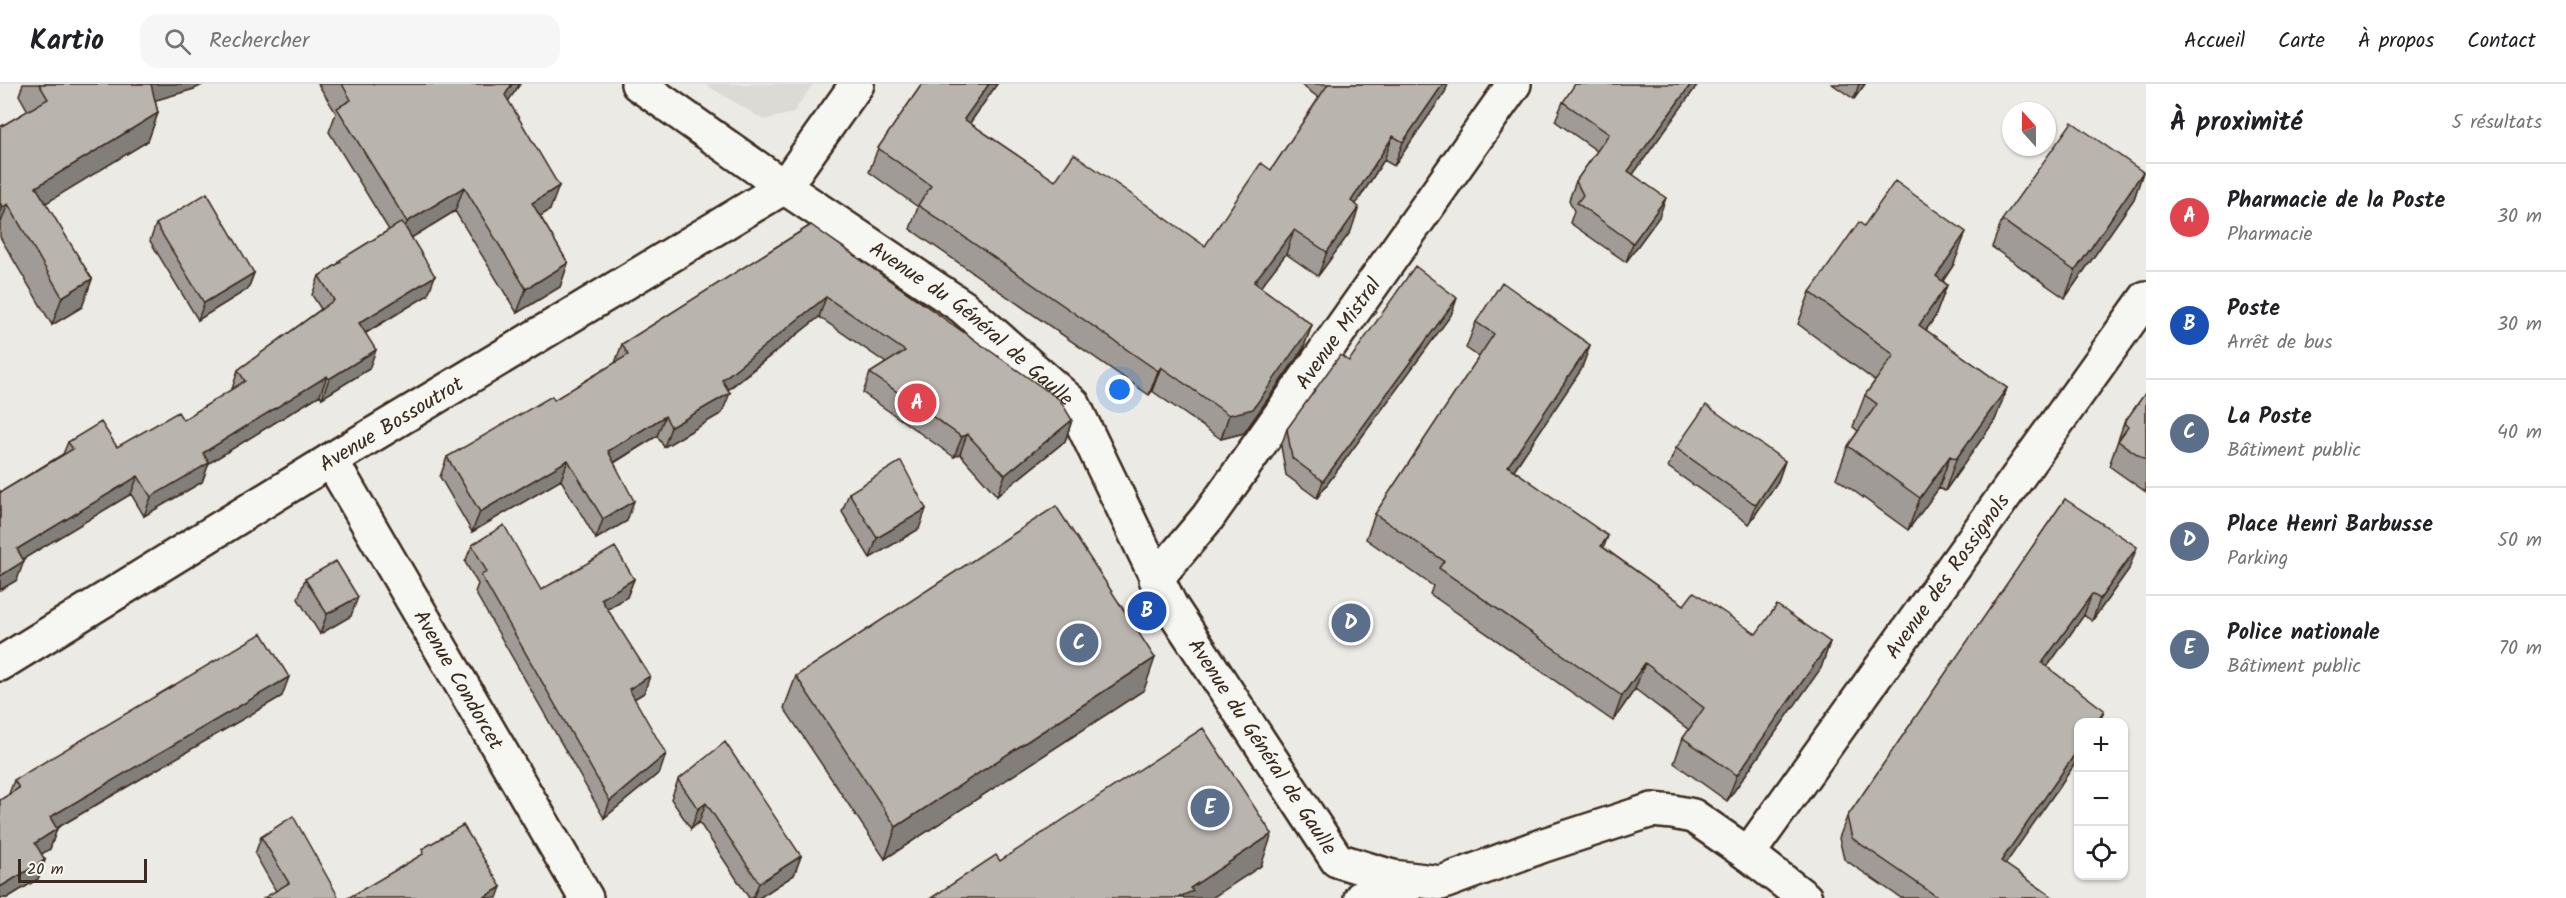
<!DOCTYPE html>
<html lang="fr">
<head>
<meta charset="utf-8">
<style>
	body { margin:0; font-family:Kalam,sans-serif; background:#f6f6f6; color:#202124 }
	.controls { position:absolute; right:18px; bottom:18px; display:grid; overflow:hidden; border-radius:12px; box-shadow:0 2px 4px #0004 }
	.controls button { width:54px; height:54px; display:grid; place-items:center; padding:0; border:0; border-bottom:2px solid #e0e0e0; background:#fff; color:#202124; font:30px sans-serif }
	.compass { position:absolute; left:2002px; top:18px; width:54px; height:54px; border-radius:50%; background:#fff; box-shadow:0 2px 4px #0004; rotate:339deg }
	.scale { position:absolute; left:18px; bottom:15px; width:129px; box-sizing:border-box; padding-left:6px; border:3px solid #3b2a1e; border-top:0; font-size:16px; line-height:21px; white-space:nowrap; color:#3b2a1e; -webkit-text-stroke:4px #f6f6f2; paint-order:stroke }
	.you { position:absolute; left:1120px; top:306px; width:21px; height:21px; margin:-15px; border:4px solid #fff; border-radius:50%; background:#1a73e8; box-shadow:0 0 0 9px #1a73e833 }
	.badge { display:grid; place-items:center; width:39px; height:39px; border-radius:50%; background:#2563eb; color:#fff; font-size:20px; font-weight:700 }
	.pin { position:absolute; translate:-50% -50%; border:3px solid #fff; box-shadow:0 2px 6px #0006 }
	.list { margin:0; padding:0; list-style:none }
	h2 { display:flex; justify-content:space-between; align-items:center; height:78px; margin:0; padding:0 24px; font-size:26px }
	h2 small { font-size:20px; font-weight:400; color:#757577 }
	.list li { display:grid; grid-template-columns:39px 1fr auto; gap:18px; align-items:center; box-sizing:border-box; height:108px; padding:0 24px; border-top:2px solid #e0e0e0 }
	.list b { display:block; font-size:22px; white-space:nowrap }
	.list p { margin:0; font-size:20px; white-space:nowrap; color:#757577 }
	.list em { font-size:20px; font-style:normal; color:#757577 }
	.icon { flex:none; width:33px; height:33px; fill:none; stroke:currentColor; stroke-width:2; stroke-linecap:round; stroke-linejoin:round }
	.map { position:relative; flex:none; width:2146px; height:814px; overflow:hidden }
	header { display:flex; align-items:center; gap:36px; box-sizing:border-box; height:84px; padding:0 30px; background:#fff; border-bottom:2px solid #e0e0e0 }
	header strong { font-size:28px }
	nav { display:flex; gap:33px; margin-inline-start:auto; font-size:21px }
	.search { width:420px; height:54px; background:#f6f6f6; display:flex; align-items:center; gap:15px; box-sizing:border-box; padding:0 21px; border-radius:18px; color:#757577; font-size:22px }
	main { display:flex }
	aside { flex:1; background:#fff }
	.map>svg:first-child { display:block }
	.built { fill:#dcdad4 }
	.lines { fill:none; stroke-linecap:round; stroke-linejoin:round }
	.street-casing { stroke:#3b2a1e; stroke-width:38 }
	.secondary-casing { stroke:#3b2a1e; stroke-width:38 }
	.street { stroke:#f6f6f2; stroke-width:33 }
	.secondary { stroke:#f6f6f2; stroke-width:33 }
	.wall { fill:#a09b96; stroke:#3b2a1e; stroke-width:1.5 }
	.shaded-wall { fill:#827e7a; stroke:#3b2a1e; stroke-width:1.5 }
	.building { fill:#bab4ae; stroke:#3b2a1e; stroke-width:1.5 }
	.labels { text-anchor:middle; stroke-width:4.5; stroke-linejoin:round; paint-order:stroke }
	.street-label { font-size:21px; fill:#3b2a1e; stroke:#f6f6f2 }
</style>
</head>
<body>
<header>
<strong>Kartio</strong>
<div class="search"><svg class="icon" aria-label="search" viewBox="0 0 24 24"><circle cx="10" cy="10" r="6"/><path d="M15 15l6 6"/></svg>Rechercher</div>
<nav><a>Accueil</a><a>Carte</a><a>À propos</a><a>Contact</a></nav>
</header>
<main>
<div class="map">
<svg width="2146" height="814" viewBox="0 0 2146 814">
	<rect width="100%" height="100%" fill="#ebeae5"/>
	<filter id="ink" filterUnits="userSpaceOnUse"><feTurbulence type="fractalNoise" baseFrequency=".0167" numOctaves="2"/><feDisplacementMap in="SourceGraphic" scale="12" xChannelSelector="R" yChannelSelector="G"/><feConvolveMatrix kernelMatrix="1 2 1 2 8 2 1 2 1" color-interpolation-filters="sRGB"/></filter>
	<g filter="url(#ink)">
		<path class="built" d="M705,0H813L793,29L764,36Z"/>
		<g class="lines">
			<g class="street-casing">
				<g id="street">
					<path id="s1" d="M331,376L586,814"/>
					<path id="s2" d="M1156,495L1208,433L1514,0"/>
					<path id="s3" d="M0,580L331,376L784,103L857,0"/>
					<path id="s4" d="M1748,770L2146,214"/>
					<path d="M1361,814L1392,793L1403,814"/>
				</g>
			</g>
			<g class="secondary-casing">
				<g id="secondary">
					<path id="s5" d="M638,0L784,103L963,223L1073,320L1170,521L1337,776L1392,793L1441,799L1544,761L1652,726L1673,728L1693,732L1748,770L1805,814"/>
				</g>
			</g>
			<use href="#street" class="street"/>
			<use href="#secondary" class="secondary"/>
		</g>
		<path class="wall" d="M23,0H204L194,5L155,16L158,29L148,57L45,119L92,195L82,223L52,241L0,153V43L28,27L19,11Z
			M318,0H520L508,17L550,126L540,132L568,179L560,203L517,229L455,127L411,154L428,211L366,249L369,285L322,314L320,311L209,379L202,398L144,432L131,410L23,475L17,496L0,506V407L1,408L63,370L68,358L117,363L183,336L232,306V305L238,286L321,225L312,211L319,192L338,180L340,176L389,146L329,48L336,29Z
			M922,0H997L970,39L1055,97L1205,162L1271,86L1319,14L1300,0H1448L1445,8L1394,82L1384,76L1356,120L1351,147L1318,192L1286,170L1260,203L1312,241L1303,265L1244,349L1221,355L1152,307L1149,311L910,145L918,123L869,88L878,64Z
			M1698,0L1633,90L1659,133L1626,178L1570,139L1574,127L1569,116L1576,97L1597,67L1555,37L1563,18Z
			M1832,0H1865L1854,15Z
			M2143,88L2134,115L2065,214L1992,163L2002,136Z
			M156,140L254,189L248,205L198,236L150,157Z
			M811,141L1072,336L1065,357L997,412L960,370L954,373L863,309L870,289L886,279L819,233L728,306L722,329L664,363L657,352L614,379L627,437L596,455L561,396L472,448L440,393L447,373L554,316L615,279L622,260Z
			M1864,142L1954,180L1943,197L1947,201L1935,233L1926,246L2007,304L1995,336L1945,407L1939,404L1908,446L1836,394L1848,362L1858,347L1853,343L1865,311L1875,297L1798,240L1810,208Z
			M1457,214L1451,231L1317,414L1286,391L1281,362L1287,345L1349,277Z
			M1476,238L1590,261L1581,286L1514,386L1603,463L1684,521L1756,550L1830,558L1821,584L1727,717L1674,679L1683,654L1689,646L1635,605L1613,637L1430,510L1433,502L1366,455L1375,430L1479,273L1466,264Z
			M2146,308V408L2109,382L2124,339Z
			M1676,364L1785,377L1778,397L1749,440L1668,383Z
			M849,409L919,445L870,474L842,428Z
			M2065,415L2129,485L2092,537L2084,531L2047,583L2079,639V674L2005,780L2054,814H1901L1844,775L1839,754L1847,733Z
			M472,461L541,506L634,495L627,513L608,525L644,609L634,615L660,688L604,734L475,508L478,500L465,478Z
			M305,495L351,532L320,550L298,515Z
			M796,592L1144,606L885,775L784,624Z
			M282,612L57,744L50,765L41,770L45,776L38,795L7,814H0L9,710L14,696Z
			M678,696L801,772L794,791L759,814H749L699,738L691,745L671,715Z
			M261,753L339,814L276,807L255,770Z"/>
		<path class="shaded-wall" d="M147,0H204L194,5L139,21Z
			M512,0H520L496,35L505,11Z
			M989,0H997L956,59L964,35Z
			M1443,0H1448L1445,8L1394,82L1403,58Z
			M1691,0H1698L1621,107L1628,87Z
			M1859,0H1865L1854,15Z
			M158,29L148,57L25,132L36,103Z
			M1393,52L1384,76L1342,141L1351,117Z
			M2143,88L2134,115L2065,214L2075,187Z
			M559,102L550,126L523,143L532,119Z
			M464,103L455,127L398,162L407,138Z
			M1666,114L1659,133L1626,178L1633,159Z
			M8,120L0,141V130L3,123Z
			M1359,123L1351,147L1318,192L1327,168Z
			M1294,146L1286,170L1245,223L1254,198Z
			M1966,148L1954,180L1924,224L1936,192Z
			M568,179L560,203L517,229L526,205Z
			M254,189L248,205L198,236L204,219Z
			M435,192L428,211L352,257L359,239Z
			M92,195L82,223L52,241L62,213Z
			M1947,201L1935,233L1907,273L1919,241Z
			M826,213L819,233L714,316L722,296Z
			M1457,214L1451,231L1317,414L1323,397Z
			M1312,241L1303,265L1244,349L1221,355L1229,331Z
			M1590,261L1581,286L1499,408L1508,382Z
			M376,266L369,285L322,314L329,295Z
			M1161,283L1152,307L1149,311L1158,287Z
			M327,292L320,311L209,379L202,398L144,432L151,413L203,369Z
			M2007,304L1995,336L1945,407L1956,375Z
			M730,309L722,329L664,363L671,343Z
			M665,332L657,352L600,387L608,367Z
			M1072,336L1065,357L997,412L1005,391Z
			M967,350L960,370L954,373L962,353Z
			M1950,372L1939,404L1908,446L1920,414Z
			M568,376L561,396L472,448L480,428Z
			M1785,377L1778,397L1749,440L1756,421Z
			M138,392L131,410L10,483L17,465Z
			M634,417L627,437L596,455L603,435Z
			M926,425L919,445L870,474L877,454Z
			M1608,452L1598,478L1601,462Z
			M2137,463L2129,485L2092,537L2100,515Z
			M24,477L17,496L0,506V492Z
			M634,495L627,513L595,533L601,515Z
			M2092,510L2084,531L2035,600L2042,579Z
			M358,513L351,532L320,550L327,530Z
			M1830,558L1821,584L1727,717L1737,691Z
			M1155,574L1144,606L885,775L896,743Z
			M1645,579L1635,605L1613,637L1622,612Z
			M650,592L644,609L622,622L629,605Z
			M289,593L282,612L43,752L50,733Z
			M2104,626L2100,639H2096Z
			M2079,664V674L1993,798L2001,777Z
			M666,670L660,688L604,734L610,717Z
			M706,719L699,738L691,745L698,725Z
			M57,745L50,765L28,778L35,759Z
			M1272,750L1261,782L1212,814H1177L1190,804Z
			M801,772L794,791L759,814H753L759,799Z
			M45,776L38,795L7,814H0V803Z
			M501,803L497,814H483Z"/>
		<path class="building" d="M39,0H151L158,29L36,103L92,195L62,213L8,120L3,123L0,119V43L48,15Z
			M342,0H512L505,11L559,102L532,119L568,179L526,205L464,103L407,138L337,24L351,16Z
			M922,0H989L964,35L1055,97L1074,70L1205,162L1261,79L1271,86L1328,0H1443L1403,58L1393,52L1351,117L1359,123L1327,168L1294,146L1254,198L1312,241L1253,325L1229,331L1161,283L1158,287L918,121L931,102L878,64Z
			M1575,0H1691L1628,87L1666,114L1633,159L1577,119L1583,111L1576,97L1609,50L1563,18Z
			M2072,38L2143,88L2075,187L2002,136Z
			M1895,97L1966,148L1936,192L1947,201L1919,241L2007,304L1956,375L1950,372L1920,414L1848,362L1877,320L1865,311L1894,271L1810,208L1859,138L1864,142Z
			M207,109L254,189L204,219L156,140Z
			M402,138L435,192L359,239L376,266L329,295L327,292L203,369L209,379L151,413L138,392L17,465L24,477L0,492V407L1,408L73,365L68,358L101,338L117,363L178,328L183,336L245,297L238,286L334,216L319,192L341,178L340,176Z
			M811,141L1060,316L1072,336L1005,391L967,350L962,353L870,289L905,267L826,213L722,296L730,309L671,343L665,332L608,367L634,417L603,435L568,376L480,428L447,373L552,312L554,316L628,271L622,260Z
			M1415,182L1457,214L1323,397L1292,374L1287,345L1340,271L1349,277Z
			M1502,198L1590,261L1508,382L1608,452L1601,462L1684,521L1694,508L1756,550L1777,521L1830,558L1737,691L1683,654L1704,624L1645,579L1622,612L1439,484L1444,477L1375,430L1494,250L1476,238Z
			M2146,308V376L2118,357L2128,343L2124,339Z
			M1706,321L1785,377L1756,421L1676,364Z
			M901,377L926,425L877,454L849,409Z
			M2065,415L2137,463L2100,515L2092,510L2042,579L2104,626L2096,639H2079V664L2001,777L2054,814H1939L1852,754L1847,733Z
			M1056,422L1155,574L896,743L796,592Z
			M504,441L541,506L615,463L634,495L601,515L650,592L629,605L666,670L610,717L481,491L487,488L472,461Z
			M336,477L358,513L327,530L305,495Z
			M262,549L289,593L50,733L57,745L35,759L45,776L0,803V716L19,704L14,696Z
			M1203,644L1272,750L1190,804L1193,807L1177,814H931L996,771L1000,777Z
			M725,658L801,772L759,799L706,719L698,725L678,696Z
			M293,732L339,814H264L289,799L261,753Z
			M463,741L501,803L483,814H348L423,770L422,765Z"/>
	</g>
	<g class="labels">
		<g class="street-label">
			<text dy="7" stroke="none"><textPath href="#s5" startOffset="411">Avenue du Général de Gaulle</textPath></text>
			<text dy="7" stroke="none"><textPath href="#s2" startOffset="306">Avenue Mistral</textPath></text>
			<text dy="7" stroke="none"><textPath href="#s3" startOffset="459">Avenue Bossoutrot</textPath></text>
			<text dy="7" stroke="none"><textPath href="#s4" startOffset="342">Avenue des Rossignols</textPath></text>
			<text dy="7" stroke="none"><textPath href="#s1" startOffset="254">Avenue Condorcet</textPath></text>
			<text dy="7" stroke="none"><textPath href="#s5" startOffset="933">Avenue du Général de Gaulle</textPath></text>
		</g>
	</g>
</svg>
<div class="controls">
<button>+</button>
<button>−</button>
<button><svg class="icon" aria-label="locate" viewBox="0 0 24 24"><circle cx="12" cy="12" r="6"/><path d="M12 2v4M12 18v4M2 12h4M18 12h4"/></svg></button>
</div>
<svg class="compass" viewBox="-18 -18 36 36"><path d="M0-13l5 13h-10z" fill="#e53935"/><path d="M0 13l5-13h-10z" fill="#757577"/></svg>
<div class="scale">20 m</div>
<div class="you"></div>
<div class="pin badge" style="left:917px;top:319px;background:#e0444e">A</div>
<div class="pin badge" style="left:1147px;top:527px;background:#1a4fb4">B</div>
<div class="pin badge" style="left:1079px;top:559px;background:#5c6f8a">C</div>
<div class="pin badge" style="left:1351px;top:539px;background:#5c6f8a">D</div>
<div class="pin badge" style="left:1210px;top:724px;background:#5c6f8a">E</div>
</div>
<aside>
<h2>À proximité<small>5 résultats</small></h2>
<ul class="list">
<li><span class="badge" style="background:#e0444e">A</span><div><b>Pharmacie de la Poste</b><p>Pharmacie</p></div><em>30 m</em></li>
<li><span class="badge" style="background:#1a4fb4">B</span><div><b>Poste</b><p>Arrêt de bus</p></div><em>30 m</em></li>
<li><span class="badge" style="background:#5c6f8a">C</span><div><b>La Poste</b><p>Bâtiment public</p></div><em>40 m</em></li>
<li><span class="badge" style="background:#5c6f8a">D</span><div><b>Place Henri Barbusse</b><p>Parking</p></div><em>50 m</em></li>
<li><span class="badge" style="background:#5c6f8a">E</span><div><b>Police nationale</b><p>Bâtiment public</p></div><em>70 m</em></li>
</ul>
</aside>
</main>
</body>
</html>
